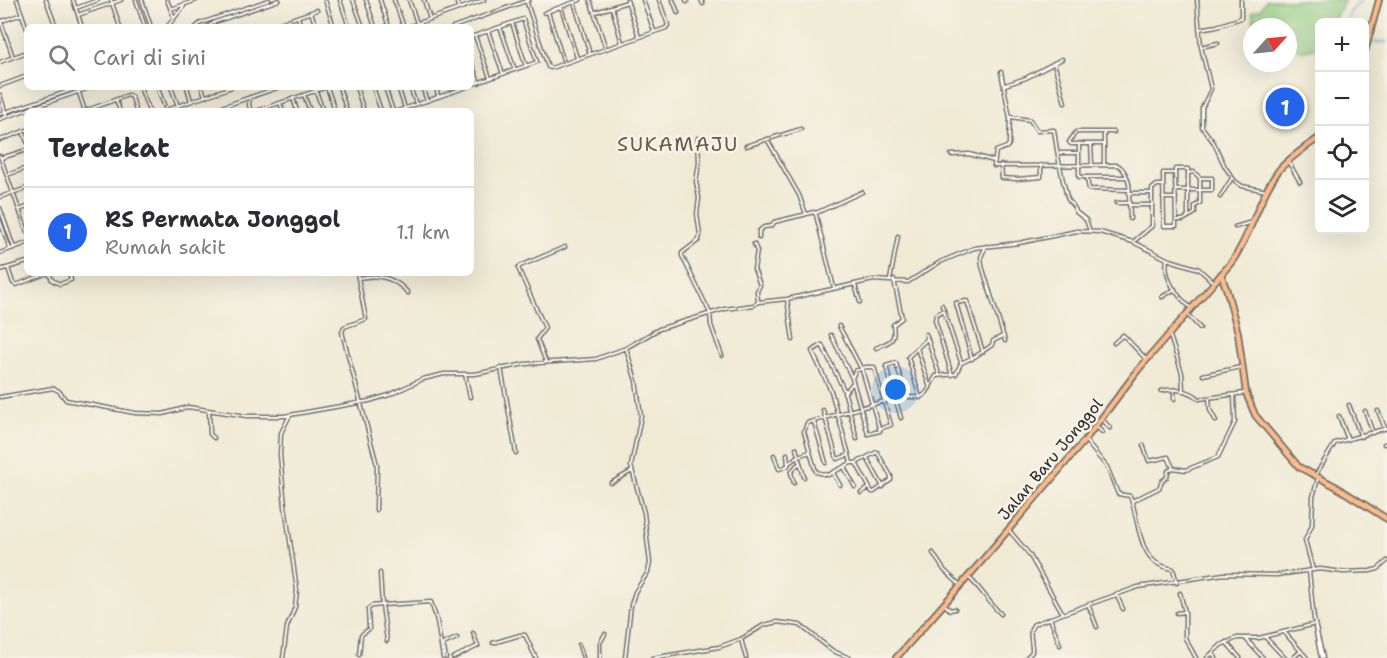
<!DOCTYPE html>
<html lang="id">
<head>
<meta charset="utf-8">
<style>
	body { margin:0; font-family:"Shantell Sans",sans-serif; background:#f2f2f3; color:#2b2b33 }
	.controls { position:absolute; right:18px; top:18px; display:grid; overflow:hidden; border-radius:9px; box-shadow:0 6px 24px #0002 }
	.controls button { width:54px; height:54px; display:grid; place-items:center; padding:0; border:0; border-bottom:2px solid #e1e1e2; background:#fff; color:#2b2b33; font:30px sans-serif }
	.compass { position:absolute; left:1243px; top:18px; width:54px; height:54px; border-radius:50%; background:#fff; box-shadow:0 6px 24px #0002; rotate:63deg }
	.you { position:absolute; left:896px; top:390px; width:21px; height:21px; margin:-15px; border:4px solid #fff; border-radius:50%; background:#1a73e8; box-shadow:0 0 0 9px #1a73e833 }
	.badge { display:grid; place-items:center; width:39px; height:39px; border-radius:50%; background:#2563eb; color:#fff; font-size:20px; font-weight:700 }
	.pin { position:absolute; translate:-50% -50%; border:3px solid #fff; box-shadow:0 2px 6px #0006 }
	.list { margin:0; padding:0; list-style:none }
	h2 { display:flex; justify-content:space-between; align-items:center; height:78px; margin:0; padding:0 24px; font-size:26px }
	h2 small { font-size:20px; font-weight:400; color:#7c7c81 }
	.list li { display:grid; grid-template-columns:39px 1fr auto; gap:18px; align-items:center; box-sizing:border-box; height:90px; padding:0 24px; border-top:2px solid #e1e1e2 }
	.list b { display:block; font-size:22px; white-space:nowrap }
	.list p { margin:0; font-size:20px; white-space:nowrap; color:#7c7c81 }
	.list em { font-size:20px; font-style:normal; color:#7c7c81 }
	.icon { flex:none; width:33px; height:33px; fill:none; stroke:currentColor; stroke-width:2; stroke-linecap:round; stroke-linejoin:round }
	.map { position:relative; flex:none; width:1387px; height:658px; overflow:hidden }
	.search { position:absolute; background:#fff; box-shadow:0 6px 24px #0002; left:24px; top:24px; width:450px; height:66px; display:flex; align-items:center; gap:15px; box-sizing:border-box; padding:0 21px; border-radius:9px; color:#7c7c81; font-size:22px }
	.panel { position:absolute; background:#fff; box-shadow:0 6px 24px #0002; left:24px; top:108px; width:450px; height:168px; border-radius:9px }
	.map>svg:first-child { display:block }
	.green { fill:#91cd81; stroke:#5e7c56; stroke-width:1.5 }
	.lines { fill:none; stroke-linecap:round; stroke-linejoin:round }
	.stream { stroke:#4da7cb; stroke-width:1.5 }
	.street-casing { stroke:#706e66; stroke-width:5 }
	.primary-casing { stroke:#706e66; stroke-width:8 }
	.street { stroke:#fff; stroke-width:2 }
	.primary { stroke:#fbbb8c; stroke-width:4.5 }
	.labels { text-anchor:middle; stroke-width:5; stroke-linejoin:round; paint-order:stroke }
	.street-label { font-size:16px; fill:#2b2b2b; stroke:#f7f3e8 }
	.quarter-label { font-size:20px; letter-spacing:1.5px; fill:#6d5647; stroke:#f7f3e8 }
</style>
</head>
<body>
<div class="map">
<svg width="1387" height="658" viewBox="0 0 1387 658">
	<rect width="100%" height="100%" fill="#f7f3e8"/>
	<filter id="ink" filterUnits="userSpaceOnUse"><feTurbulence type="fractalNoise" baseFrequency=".0167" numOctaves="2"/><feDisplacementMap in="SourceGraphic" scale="12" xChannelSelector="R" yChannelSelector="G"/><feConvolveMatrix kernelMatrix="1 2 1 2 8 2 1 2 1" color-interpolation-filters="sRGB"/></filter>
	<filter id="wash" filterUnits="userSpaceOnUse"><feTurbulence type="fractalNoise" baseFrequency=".008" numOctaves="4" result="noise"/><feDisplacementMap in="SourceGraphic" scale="24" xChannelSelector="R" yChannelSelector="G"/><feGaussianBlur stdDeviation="1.35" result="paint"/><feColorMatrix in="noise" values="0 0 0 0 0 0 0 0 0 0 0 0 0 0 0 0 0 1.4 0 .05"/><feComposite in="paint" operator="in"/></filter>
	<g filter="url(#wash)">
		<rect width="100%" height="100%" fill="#f0ead4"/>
		<path class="green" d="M1266,0H1345L1335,17L1336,22H1320L1319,47L1301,51L1288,45V27H1255L1252,12L1261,9Z"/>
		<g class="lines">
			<path class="stream" d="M1347,22L1350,12L1362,0
				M1364,43L1387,42"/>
		</g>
	</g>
	<g filter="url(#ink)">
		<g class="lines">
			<g class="street-casing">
				<path id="street" d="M17,0L27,29
					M46,0L56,27
					M73,0L82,27
					M111,0L120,27
					M136,0L145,27
					M142,0L151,27
					M167,0L174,18
					M325,0L334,27
					M340,0L349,27
					M353,0L363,27
					M366,0L375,27
					M380,0L389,27
					M394,0L404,27
					M409,0L417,23
					M424,0L430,19
					M456,0L459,9
					M526,0L548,67L551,68L666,28L668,25L659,0
					M590,0L606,49
					M627,0L639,37
					M643,0L654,31
					M673,0L678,13
					M686,0L687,2
					M701,0L703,4
					M1197,0L1201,47L1211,89L1202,108V127L1214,143L1225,167L1235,181L1242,186L1267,191
					M574,2L590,54
					M561,7L577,58
					M612,7L622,43
					M76,8L98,0
					M171,9L197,0
					M311,12L316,27
					M548,12L564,63
					M596,12L627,2
					M544,13L580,0
					M78,15L121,0
					M298,17L301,27
					M0,19L13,57
					M2,21L22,14
					M512,23L526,66
					M167,27L184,6
					M196,27L201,23L269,0
					M207,27L215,22L279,0
					M268,27L317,10
					M407,27L484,0
					M453,27L529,0
					M500,27L515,70
					M1199,29L1217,26L1241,18V0
					M488,31L503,74
					M475,36L490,78
					M471,37L523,19L537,62L471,85
					M1201,47L1218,43
					M471,61L479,83
					M0,62L27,52
					M1054,63L1065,103
					M1001,72L1010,118L1009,144L1007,147L996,151L994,166L1118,165C1126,170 1131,184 1129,193H1152
					M1005,85L1026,78L1062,59
					M0,86L27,76
					M140,87L149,111
					M160,87L158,89L166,110L232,87
					M171,87L178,106
					M187,87L191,101
					M202,87L205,96
					M327,87L335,111
					M339,87L347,111
					M356,87L364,111
					M373,87L381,111
					M385,87L393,111
					M398,87L405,108
					M410,87L416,104
					M422,87L427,101
					M436,87L438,96
					M316,91L323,111
					M79,93L84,108
					M0,95L6,114
					M304,95L310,111
					M250,97L249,105L251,111
					M293,98L297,111
					M116,100L120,111
					M280,103L283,111
					M85,111L128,95L132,97L136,111
					M210,111L280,87
					M256,111L327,87
					M397,111L467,87
					M0,114L81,87
					M1011,117L1030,120L1037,131L1054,130C1057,153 1061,174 1067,197C1069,204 1075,205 1076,212L1086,220L1090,231
					M0,119L92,87
					M23,131L27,142
					M698,138L699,163L696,182L699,198L697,214L700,235L699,240L682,253V256L710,313L711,325L722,356
					M767,139L799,195L806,214L814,212L816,215L834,288
					M0,140L27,130
					M1079,144H1071L1069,142L1076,132H1114
					M1091,144L1092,165
					M1103,144H1079V177H1126
					M746,146L801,129
					M1060,153H1079
					M951,155L969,154L994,161
					M0,156L27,232
					M1,158L27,150
					M1288,161L1300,182
					M1001,165L1002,178L1017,179L1041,177V165
					M1104,165V132
					M1175,173H1163L1164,226H1176L1175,169H1188V216
					M7,175L27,168
					M1087,179L1089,189L1130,190
					M1176,190H1212V178H1200L1194,172L1188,173
					M1129,193L1130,219
					M0,197L27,188
					M1220,197L1232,178
					M1163,198H1176
					M1116,203H1128
					M1129,205H1150
					M0,208L14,248
					M19,210L27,207
					M816,213L862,192
					M1176,220H1183L1195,213V206L1200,203V178
					M0,221L10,249
					M1235,227L1252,222
					M759,238V231L764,227L772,226L774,222L807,214
					M1133,242L1152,226V189L1157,185H1163
					M754,244L757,251L754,269L760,285L757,291L758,301
					M986,246L981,257L982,266L1005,341
					M0,253L27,243
					M1167,259C1163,278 1177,296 1191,308
					M8,268L13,283L16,285L48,273
					M0,270L27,262
					M49,273L52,280L60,284L71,280L69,273
					M357,273L366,319L344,327L342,332L377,465L376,510
					M358,278C379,274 394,277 408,293
					M890,280L898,236
					M855,285L860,302
					M1162,297L1175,289
					M787,299L793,340
					M942,305L961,362
					M944,310L936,315L935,320L952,375
					M1188,315L1200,328
					M926,334L939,374
					M831,335L852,378L868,434L880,431L862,370L839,326
					M1170,336L1182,373L1183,391
					M1114,343L1123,335L1147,360
					M876,348C890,341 896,342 893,325L902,318L894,280
					M917,348L930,388
					M972,359L956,303L967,301L983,352
					M546,362L537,339L545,328L518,268L520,266L565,247
					M501,368L516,453
					M465,374L470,397
					M1203,375L1241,367
					M852,378L855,371L866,367H874L891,425L879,429
					M1174,389V399
					M1161,391C1174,388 1191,390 1199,399L1245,393
					M844,393L853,383
					M0,397L53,388L59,391L66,400L135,413L163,414L188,407L247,416H284L369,401L389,395L423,379L444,374H475L525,364L596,359L626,348L659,329L725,309L754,305L758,302L787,299L873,280L908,282L940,262L974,248L1019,243L1077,231L1100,232L1133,242L1167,259L1199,269L1214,283
					M920,398L908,357L927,339
					M1209,398L1210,410L1216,421
					M1349,405L1361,437
					M823,410L837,459L849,455L831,391L812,351L822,345L844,390L857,439
					M209,411L210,434L214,438
					M1365,411L1373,433
					M1378,411L1385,428
					M1339,416L1348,440
					M901,418L886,366L896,363L906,395
					M1101,418L1110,428
					M814,422L826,463
					M1095,426L1102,432
					M1085,440L1107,467L1118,494L1130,496C1138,515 1138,555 1160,565C1164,567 1169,568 1173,569L1177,583
					M1384,444L1387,443
					M1143,445L1149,461L1168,457L1173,468
					M796,448L804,477
					M774,455L779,469L788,466L787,454
					M849,455L851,463L828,475L816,472L804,432L807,423L902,396C929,400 924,395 936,376L956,374L961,363L976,356L992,345L993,341L1003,336
					M867,458L883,487
					M789,463L798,456L810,452
					M851,463H856L877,452L891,476V480L874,492H872L856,463
					M844,467L855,487
					M833,473L840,485
					M1315,476L1335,443L1387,428
					M611,483L632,471
					M794,483L791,473L796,466L800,463
					M861,493L869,488
					M1132,501L1159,488L1162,481L1167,477L1168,471L1173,468L1186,470L1218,457L1235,422L1234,396
					M1008,529L1029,554L1062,612
					M933,553L944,570L960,585
					M1313,570L1305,540L1312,525L1313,497L1318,478
					M1309,571L1314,619L1323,658
					M968,577C981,588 988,602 1001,614
					M1180,593L1185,612V638L1196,658
					M1116,594L1123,609
					M944,604L950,610L955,609
					M1088,604L1097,627
					M1177,613L1185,612
					M1050,618L1060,645
					M1315,627L1321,658
					M1285,633L1307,658
					M1265,637L1285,658
					M1245,638L1263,658
					M741,639L746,658
					M387,641L382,605L431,602L437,621L443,658
					M1226,642L1240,658
					M493,643L520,635H525L536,658
					M579,645L583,658
					M1212,653L1216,658
					M359,655L361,635L369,629L368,609L372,606L382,605L380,573
					M283,658L287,627L295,607L297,590L285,506L280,455L281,433L290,415
					M446,658L443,644L457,638
					M453,658L478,646L473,633
					M600,658V643L605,634
					M625,658L631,605L635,592L648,572L650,563L644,513L631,466L641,416L636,381L626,348
					M652,658L719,647L741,639L764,625L777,622L800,625L833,651L850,658
					M1026,658L1032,652C1033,643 1027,631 1034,624L1138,587L1224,574L1277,575L1320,569L1343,572L1370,571L1378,569L1387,561
					M1207,658L1221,645L1237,638H1259L1315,624
					M1293,658L1301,651"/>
			</g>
			<g class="primary-casing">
				<path id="primary" d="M1364,55L1379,0
					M1221,274L1227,291L1238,333L1246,393L1255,415L1299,467L1335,486L1387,519
					M896,658L968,577L1085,440L1138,370L1231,263C1252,234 1258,198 1279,170C1290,157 1306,147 1320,137"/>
			</g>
			<use href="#street" class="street"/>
			<use href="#primary" class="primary"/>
		</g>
	</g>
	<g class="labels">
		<g class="street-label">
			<text transform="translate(1050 459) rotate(-50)" y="6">Jalan Baru Jonggol</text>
		</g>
		<g class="quarter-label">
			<text x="678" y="151">SUKAMAJU</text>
		</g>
	</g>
</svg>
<div class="controls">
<button>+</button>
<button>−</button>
<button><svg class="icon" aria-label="locate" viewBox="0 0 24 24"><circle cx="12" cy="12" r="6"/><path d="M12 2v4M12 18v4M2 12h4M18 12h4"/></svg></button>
<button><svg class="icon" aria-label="layers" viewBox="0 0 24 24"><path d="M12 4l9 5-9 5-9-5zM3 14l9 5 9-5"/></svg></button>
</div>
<svg class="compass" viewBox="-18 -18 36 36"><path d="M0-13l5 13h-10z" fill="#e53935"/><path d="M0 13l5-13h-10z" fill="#7c7c81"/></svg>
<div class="you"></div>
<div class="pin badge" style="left:1285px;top:107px">1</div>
<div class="search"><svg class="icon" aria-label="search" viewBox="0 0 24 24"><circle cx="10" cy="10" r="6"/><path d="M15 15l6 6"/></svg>Cari di sini</div>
<section class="panel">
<h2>Terdekat<small></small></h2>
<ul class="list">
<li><span class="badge">1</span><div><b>RS Permata Jonggol</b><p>Rumah sakit</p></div><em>1.1 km</em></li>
</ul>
</section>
</div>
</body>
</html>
